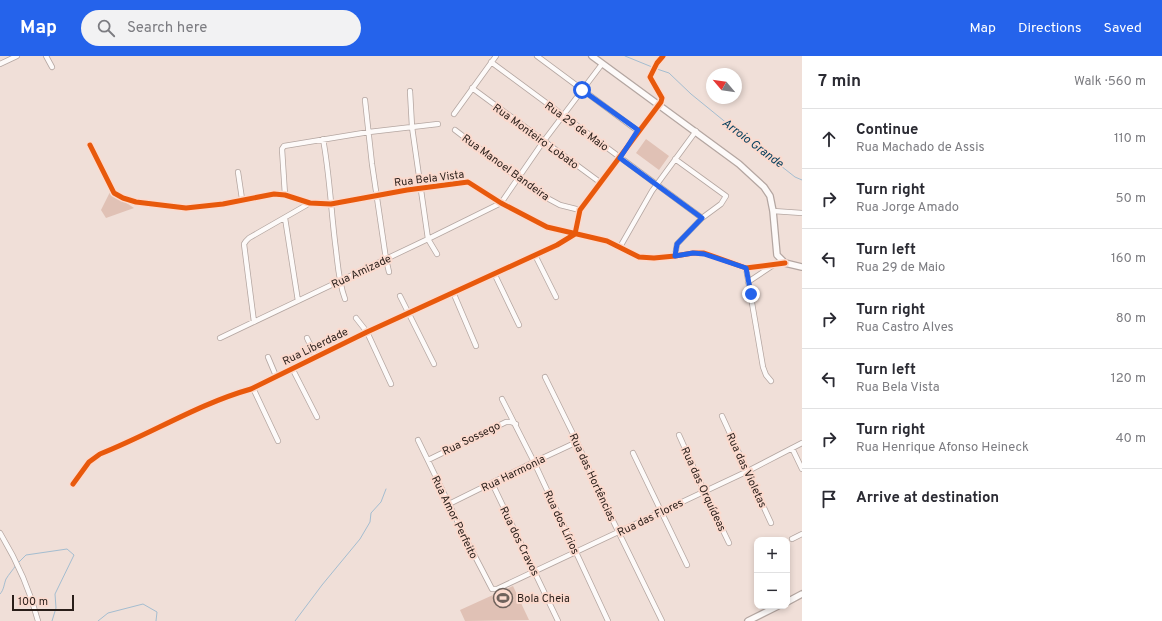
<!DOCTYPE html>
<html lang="en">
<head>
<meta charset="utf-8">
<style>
	body { margin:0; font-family:Overpass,sans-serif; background:#f2f2f3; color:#2b2b33 }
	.controls { position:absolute; right:12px; bottom:12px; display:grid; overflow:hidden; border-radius:8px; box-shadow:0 2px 6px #0003 }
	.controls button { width:36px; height:36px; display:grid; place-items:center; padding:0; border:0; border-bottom:1px solid #e1e1e2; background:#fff; color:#2b2b33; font:20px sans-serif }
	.compass { position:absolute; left:706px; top:12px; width:36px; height:36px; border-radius:50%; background:#fff; box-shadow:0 2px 6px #0003; rotate:299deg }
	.scale { position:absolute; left:12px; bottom:10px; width:62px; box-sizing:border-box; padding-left:4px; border:2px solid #291e19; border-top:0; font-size:11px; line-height:14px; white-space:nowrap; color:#291e19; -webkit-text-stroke:3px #fbdace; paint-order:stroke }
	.stop { position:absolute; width:12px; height:12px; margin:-9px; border:3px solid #2563eb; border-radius:50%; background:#fff }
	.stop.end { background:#2563eb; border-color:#fff; box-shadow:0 1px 4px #0008 }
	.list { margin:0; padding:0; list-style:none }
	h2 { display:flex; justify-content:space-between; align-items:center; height:52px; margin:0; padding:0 16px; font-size:17px }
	h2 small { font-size:13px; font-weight:400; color:#7c7c81 }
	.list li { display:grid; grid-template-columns:26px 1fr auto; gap:12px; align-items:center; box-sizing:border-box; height:60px; padding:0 16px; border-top:1px solid #e1e1e2 }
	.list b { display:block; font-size:15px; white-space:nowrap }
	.list p { margin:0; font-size:13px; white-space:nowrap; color:#7c7c81 }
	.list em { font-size:13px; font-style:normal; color:#7c7c81 }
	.icon { flex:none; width:22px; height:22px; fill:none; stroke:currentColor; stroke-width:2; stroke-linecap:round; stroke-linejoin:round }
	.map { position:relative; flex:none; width:802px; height:565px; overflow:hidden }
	header { display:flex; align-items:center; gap:24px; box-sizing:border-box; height:56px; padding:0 20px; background:#2563eb; color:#fff }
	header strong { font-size:19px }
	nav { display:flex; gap:22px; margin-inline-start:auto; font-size:14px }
	.search { width:280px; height:36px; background:#f2f2f3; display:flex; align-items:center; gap:10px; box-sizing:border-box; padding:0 14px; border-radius:22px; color:#7c7c81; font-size:15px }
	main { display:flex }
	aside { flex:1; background:#fff }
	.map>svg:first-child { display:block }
	.green { fill:#e0c1b5 }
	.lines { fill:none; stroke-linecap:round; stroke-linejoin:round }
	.stream { stroke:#a4bdd0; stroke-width:1 }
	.minor-casing { stroke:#b4a6a1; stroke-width:6 }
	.major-casing { stroke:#b4a6a1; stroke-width:8 }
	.minor { stroke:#fdfaf9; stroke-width:4.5 }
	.major { stroke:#fdfaf9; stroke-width:5.5 }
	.cycleway-casing { stroke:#fbdace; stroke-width:8 }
	.cycleway { stroke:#e8590c; stroke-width:5 }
	.route { stroke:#2563eb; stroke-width:5 }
	.labels { text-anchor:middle; stroke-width:4; stroke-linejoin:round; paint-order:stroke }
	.street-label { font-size:11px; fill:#291e19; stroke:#fbdace }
	.poi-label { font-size:11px; fill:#291e19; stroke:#fbdace; text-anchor:start }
	.water-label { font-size:12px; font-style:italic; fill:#033d5b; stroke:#fbdace }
</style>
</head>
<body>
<header>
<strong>Map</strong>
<div class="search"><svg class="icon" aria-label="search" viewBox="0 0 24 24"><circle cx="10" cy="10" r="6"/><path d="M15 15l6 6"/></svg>Search here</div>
<nav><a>Map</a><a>Directions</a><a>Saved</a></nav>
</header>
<main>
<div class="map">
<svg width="802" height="565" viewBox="0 0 802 565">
	<rect width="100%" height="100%" fill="#f0dfd8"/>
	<path class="green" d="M646,83L669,100L659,114L636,97Z
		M110,136L134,152L106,162L101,154Z
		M513,530L529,564L465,565L460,554Z"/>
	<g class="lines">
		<path class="stream" d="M625,0L652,11
			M657,13L669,17L691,38L734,73L795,121L802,124
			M18,507L26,499L67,493L74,499L55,538L56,552L52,565
			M0,538C4,534 4,528 6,523C9,518 13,514 16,509
			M98,565L108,557L143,548L157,556L156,565
			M295,565L322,529L360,483L370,466L371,457L381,446L386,433"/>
		<g class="minor-casing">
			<path id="minor" d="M46,0L52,11
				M537,0L638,75
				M491,6L702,162
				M0,8L17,0
				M472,32L601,127
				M410,35L412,71L428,183L437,198
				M365,44L372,108L386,203L389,216
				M454,58L496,0
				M455,74L518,122L547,142L560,149L580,154
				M323,83C330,120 331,157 336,194C338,211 339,227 345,243
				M90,89L114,137L123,142L136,146L186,152L223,148L274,138L285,139L310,147L331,148L407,134L468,126L501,147L547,171L607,185L639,201L654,202L675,200L693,197H704L746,212L785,207
				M238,116L242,143
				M285,139L282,93L284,90L369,76L438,68
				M773,155L802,157
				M285,162L298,245
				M620,191L652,135L696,75
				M535,199L556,241
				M675,200L677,188L702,162L721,148L726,140L675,103
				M746,212L763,311L766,319L771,325
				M494,217L519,269
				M748,226L775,208
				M453,236L476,290
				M400,240L434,308
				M356,262L367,276L391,328
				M254,266L244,188L246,185L249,182L310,147
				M220,282L428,183L501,147L543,86L602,8
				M307,282L316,301
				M268,301L276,320
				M292,312L317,361
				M545,321L577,386L597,432L662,565
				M253,332L278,385
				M502,343L534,406L608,565
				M722,360L771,467
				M679,379L704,435L729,487
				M418,384L466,483L492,533H497L748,415L802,387
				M792,392L802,413
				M633,397L687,509
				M428,404L506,366H511L516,368
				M492,427L558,565
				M73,428L89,406L100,398C151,378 198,348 251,333L367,276L557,189L575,178L580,154L661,46L662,42L650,21L657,7L663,0
				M449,448L534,406L577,386
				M0,477C17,505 30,534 38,565
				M792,483L802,478"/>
		</g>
		<g class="major-casing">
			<path id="major" d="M592,0L739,108L764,131L770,140L773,155L777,199L785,207L802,211
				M787,546L802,538
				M748,565L778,550"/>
		</g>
		<use href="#minor" class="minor"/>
		<use href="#major" class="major"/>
		<g class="cycleway-casing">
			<path id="cycleway" d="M90,89L114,137L123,142L136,146L186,152L223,148L274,138L285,139L310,147L331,148L407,134L468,126L501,147L547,171L607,185L639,201L654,202L675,200L693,197H704L746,212L785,207
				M73,428L89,406L100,398C151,378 198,348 251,333L367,276L557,189L575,178L580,154L661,46L662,42L650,21L657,7L663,0"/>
		</g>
		<use href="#cycleway" class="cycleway"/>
	</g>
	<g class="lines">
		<path class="route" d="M582,34L638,74L620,102L702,162L677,188L675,200L693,197L704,198L746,212L751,238"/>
	</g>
	<defs>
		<g id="stadium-ring" transform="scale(1)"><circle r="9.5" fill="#fbdace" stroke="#6f625c" stroke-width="1.5"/><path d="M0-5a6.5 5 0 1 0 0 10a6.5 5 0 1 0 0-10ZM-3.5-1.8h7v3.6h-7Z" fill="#6f625c"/></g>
	</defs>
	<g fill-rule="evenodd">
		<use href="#stadium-ring" x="503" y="542"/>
	</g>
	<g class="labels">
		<g class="street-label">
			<text transform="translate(577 70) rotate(36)" y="4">Rua 29 de Maio</text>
			<text transform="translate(536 80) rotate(36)" y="4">Rua Monteiro Lobato</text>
			<text transform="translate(506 111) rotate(36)" y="4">Rua Manoel Bandeira</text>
			<text transform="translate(429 122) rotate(-7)" y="4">Rua Bela Vista</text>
			<text transform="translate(361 215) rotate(-25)" y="4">Rua Amizade</text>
			<text transform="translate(315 290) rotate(-26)" y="4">Rua Liberdade</text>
			<text transform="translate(471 382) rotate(-26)" y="4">Rua Sossego</text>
			<text transform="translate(747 414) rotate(65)" y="4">Rua das Violetas</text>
			<text transform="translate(513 417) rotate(-26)" y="4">Rua Harmonia</text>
			<text transform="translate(593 421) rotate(65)" y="4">Rua das Hortências</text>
			<text transform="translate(704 433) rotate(65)" y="4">Rua das Orquídeas</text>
			<text transform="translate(455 461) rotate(64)" y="4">Rua Amor Perfeito</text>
			<text transform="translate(650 461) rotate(-26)" y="4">Rua das Flores</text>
			<text transform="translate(562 466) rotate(65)" y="4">Rua dos Lírios</text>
			<text transform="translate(520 485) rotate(64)" y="4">Rua dos Cravos</text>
		</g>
		<g class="poi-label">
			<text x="517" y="546">Bola Cheia</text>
		</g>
		<g class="water-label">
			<text transform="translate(753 87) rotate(37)" y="4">Arroio Grande</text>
		</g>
	</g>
</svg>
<div class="controls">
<button>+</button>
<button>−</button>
</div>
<svg class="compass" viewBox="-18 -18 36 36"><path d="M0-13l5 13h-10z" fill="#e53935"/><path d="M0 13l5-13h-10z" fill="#7c7c81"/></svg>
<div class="scale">100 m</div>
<div class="stop" style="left:582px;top:34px"></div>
<div class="stop end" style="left:751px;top:238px"></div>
</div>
<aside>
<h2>7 min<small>Walk · 560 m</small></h2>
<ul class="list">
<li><svg class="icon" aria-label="ahead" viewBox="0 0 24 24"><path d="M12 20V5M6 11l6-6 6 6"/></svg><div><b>Continue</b><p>Rua Machado de Assis</p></div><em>110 m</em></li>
<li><svg class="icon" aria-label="right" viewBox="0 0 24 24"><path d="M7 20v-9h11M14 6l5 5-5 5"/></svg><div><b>Turn right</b><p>Rua Jorge Amado</p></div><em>50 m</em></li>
<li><svg class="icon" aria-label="left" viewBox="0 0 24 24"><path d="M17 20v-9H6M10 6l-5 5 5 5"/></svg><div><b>Turn left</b><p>Rua 29 de Maio</p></div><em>160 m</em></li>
<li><svg class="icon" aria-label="right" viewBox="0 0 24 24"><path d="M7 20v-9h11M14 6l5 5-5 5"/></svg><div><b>Turn right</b><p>Rua Castro Alves</p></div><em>80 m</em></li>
<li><svg class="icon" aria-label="left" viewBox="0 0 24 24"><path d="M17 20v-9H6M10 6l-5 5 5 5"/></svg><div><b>Turn left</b><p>Rua Bela Vista</p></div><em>120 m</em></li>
<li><svg class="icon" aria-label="right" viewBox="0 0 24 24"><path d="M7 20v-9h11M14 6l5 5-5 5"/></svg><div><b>Turn right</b><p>Rua Henrique Afonso Heineck</p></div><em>40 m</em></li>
<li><svg class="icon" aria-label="arrive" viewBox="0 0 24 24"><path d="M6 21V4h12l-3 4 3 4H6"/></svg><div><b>Arrive at destination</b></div></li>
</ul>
</aside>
</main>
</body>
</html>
